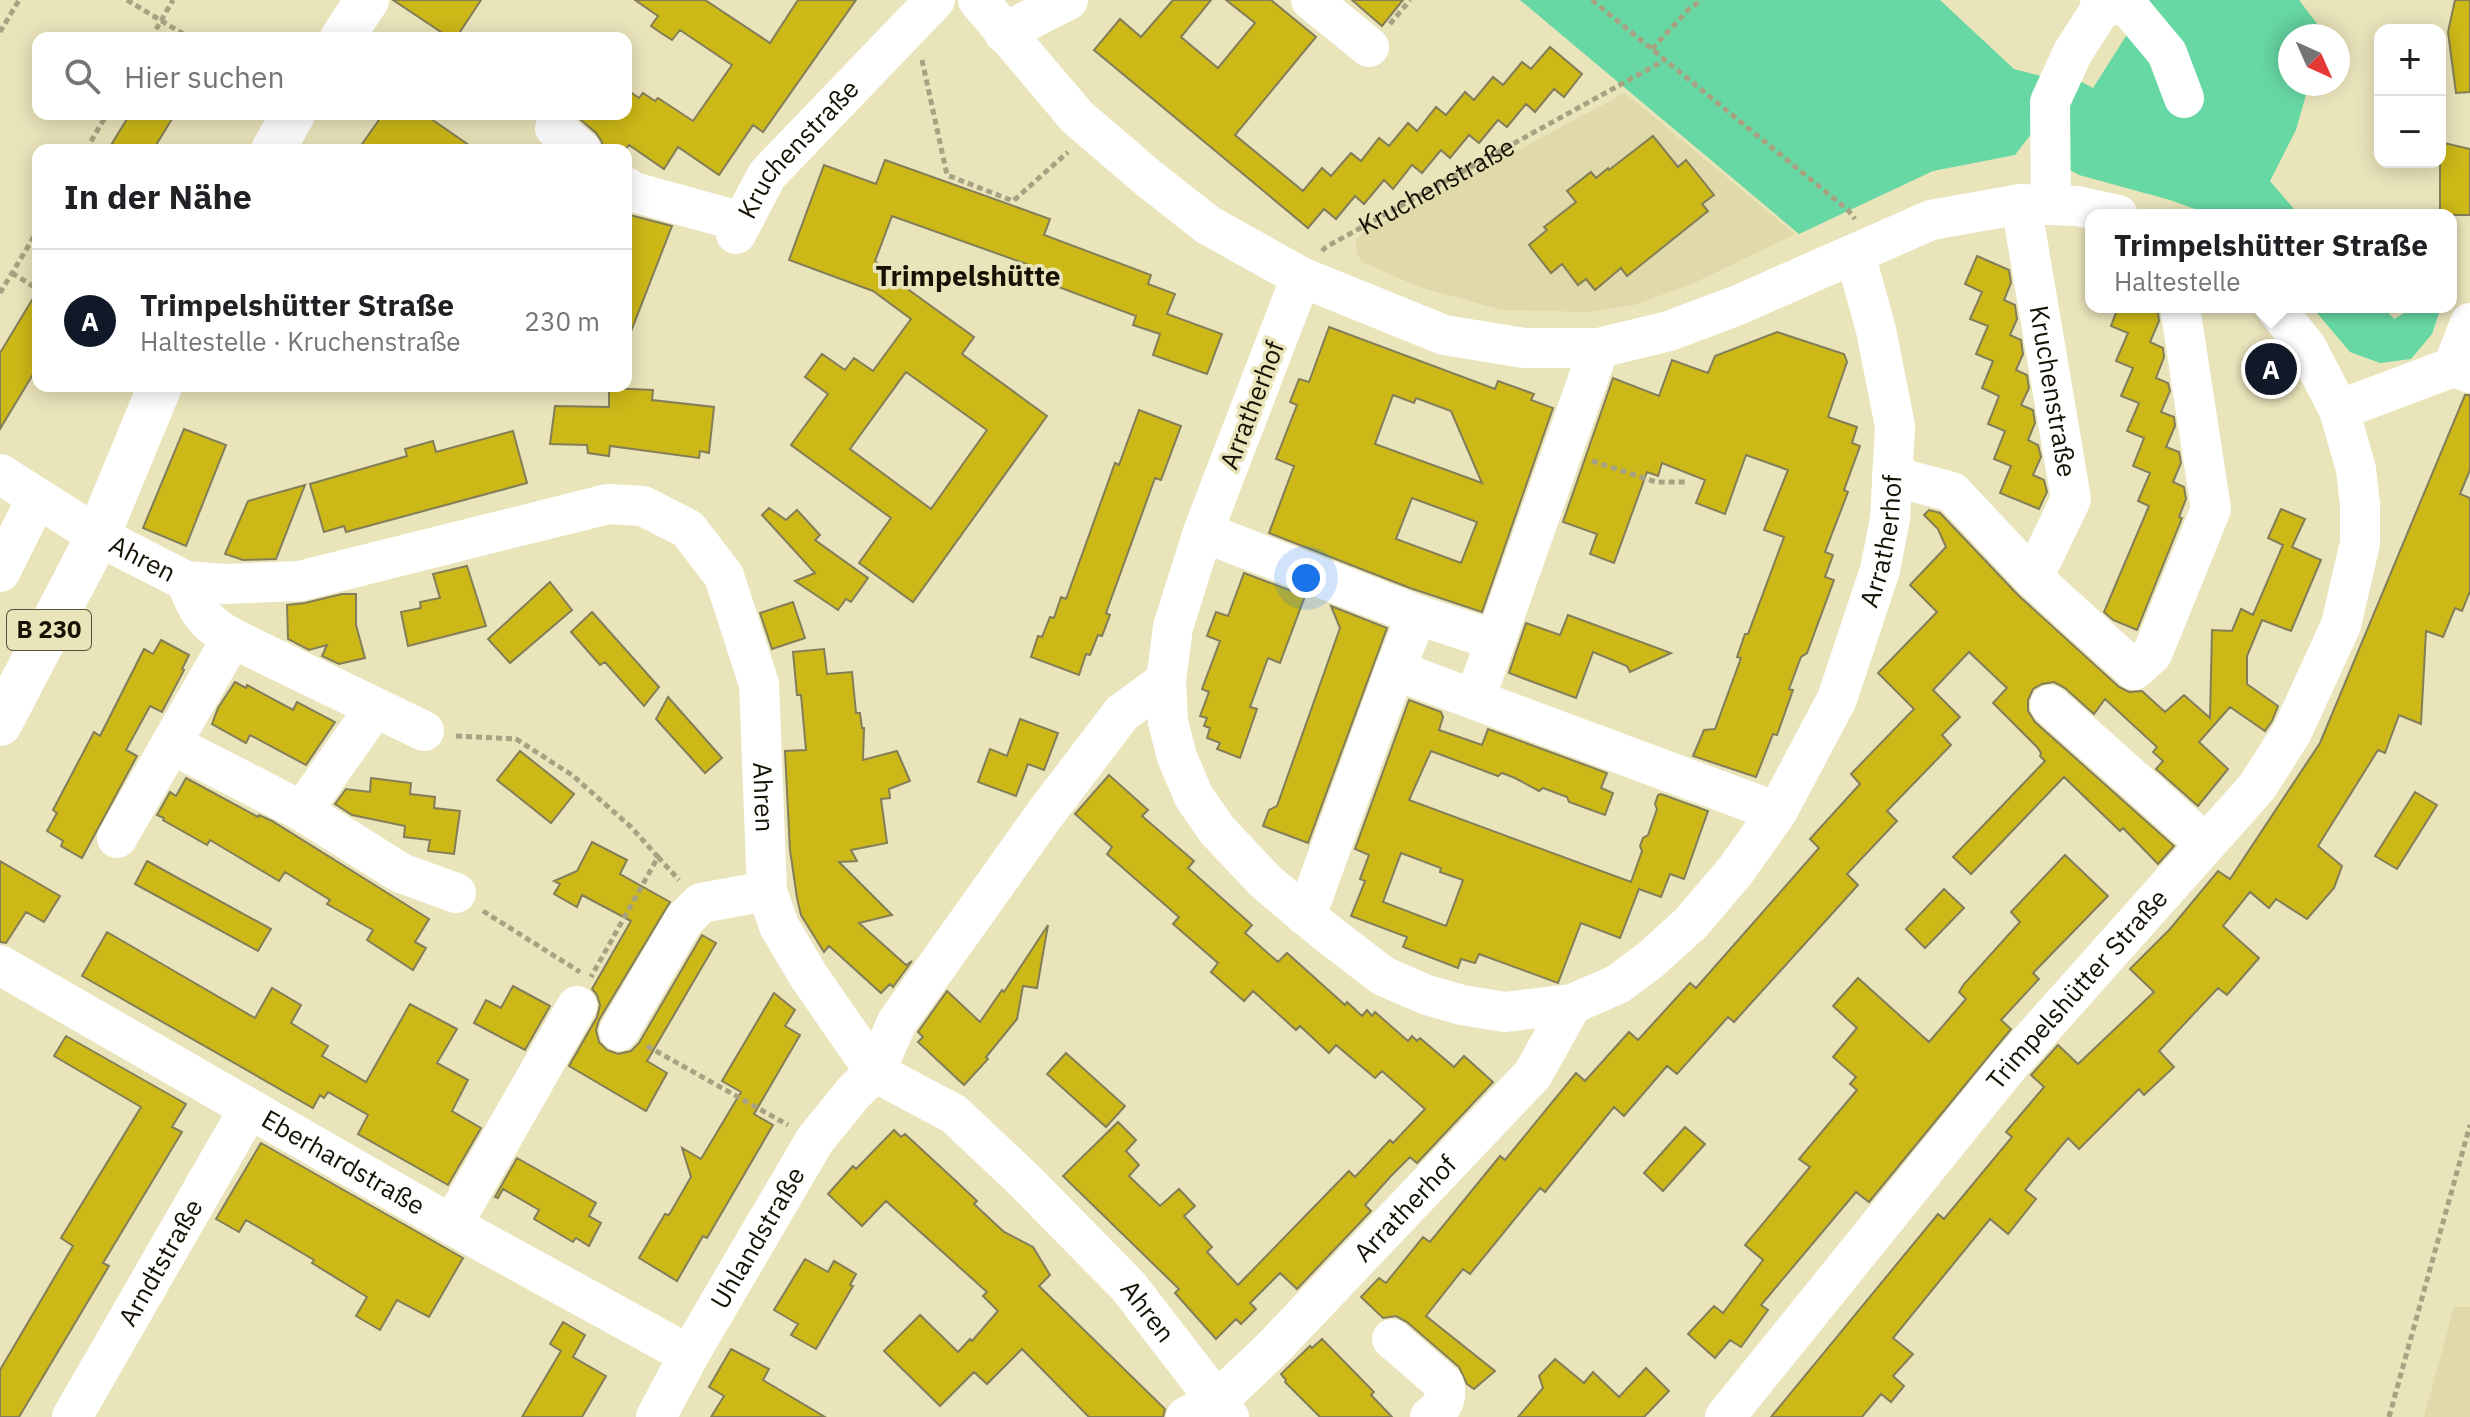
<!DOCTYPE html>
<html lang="de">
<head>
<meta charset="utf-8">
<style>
	body { margin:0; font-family:"IBM Plex Sans",sans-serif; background:#f2f2f2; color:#202124 }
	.controls { position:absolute; right:24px; top:24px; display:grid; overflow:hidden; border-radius:16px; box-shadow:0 4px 20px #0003 }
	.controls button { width:72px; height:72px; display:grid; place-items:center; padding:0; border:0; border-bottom:2px solid #e0e0e0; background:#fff; color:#202124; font:40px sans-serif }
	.compass { position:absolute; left:2278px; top:24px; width:72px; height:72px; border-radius:50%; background:#fff; box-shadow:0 4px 20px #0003; rotate:135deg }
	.you { position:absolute; left:1306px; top:578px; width:28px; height:28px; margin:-20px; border:6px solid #fff; border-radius:50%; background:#1a73e8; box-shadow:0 0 0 12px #1a73e833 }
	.badge { display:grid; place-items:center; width:52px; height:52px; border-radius:50%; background:#111827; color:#fff; font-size:26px; font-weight:700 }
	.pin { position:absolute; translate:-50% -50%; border:4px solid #fff; box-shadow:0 2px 8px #0006 }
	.popup { position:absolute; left:2085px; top:209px; width:372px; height:104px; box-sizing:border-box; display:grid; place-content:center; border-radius:16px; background:#fff; filter:drop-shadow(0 2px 6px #0005); font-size:26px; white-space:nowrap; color:#757577 }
	.popup b { font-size:30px; color:#202124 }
	.popup::after { content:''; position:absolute; left:50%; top:100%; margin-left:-16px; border:16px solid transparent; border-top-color:#fff }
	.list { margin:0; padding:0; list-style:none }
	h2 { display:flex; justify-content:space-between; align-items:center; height:104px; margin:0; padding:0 32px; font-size:34px }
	h2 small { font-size:26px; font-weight:400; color:#757577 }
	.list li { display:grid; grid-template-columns:52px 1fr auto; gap:24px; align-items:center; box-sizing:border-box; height:144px; padding:0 32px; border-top:2px solid #e0e0e0 }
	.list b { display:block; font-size:30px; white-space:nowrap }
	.list p { margin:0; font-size:26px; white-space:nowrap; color:#757577 }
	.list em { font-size:26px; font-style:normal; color:#757577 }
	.icon { flex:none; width:44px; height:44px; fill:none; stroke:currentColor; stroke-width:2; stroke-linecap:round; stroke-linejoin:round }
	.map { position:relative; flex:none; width:2470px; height:1417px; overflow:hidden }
	.search { position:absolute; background:#fff; box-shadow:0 4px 20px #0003; left:32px; top:32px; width:600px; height:88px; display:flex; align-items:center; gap:20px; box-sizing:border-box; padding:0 28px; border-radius:16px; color:#757577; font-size:30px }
	.panel { position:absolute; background:#fff; box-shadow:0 4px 20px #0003; left:32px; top:144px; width:600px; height:248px; border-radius:16px }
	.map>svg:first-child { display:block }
	.built { fill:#e0d9a9 }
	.green { fill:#67d8a3 }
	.building { fill:#ccb817; stroke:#847e58; stroke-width:2; fill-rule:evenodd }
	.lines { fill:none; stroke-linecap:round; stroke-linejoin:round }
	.path { stroke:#a7a281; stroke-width:5; stroke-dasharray:6 4; stroke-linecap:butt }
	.minor { stroke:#fff; stroke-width:40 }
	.major { stroke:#fff; stroke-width:44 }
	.labels { text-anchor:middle; stroke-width:7; stroke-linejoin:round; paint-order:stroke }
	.shield { fill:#eae4bb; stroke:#55513b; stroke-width:2 }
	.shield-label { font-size:24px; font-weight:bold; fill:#151204 }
	.street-label { font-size:26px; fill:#151204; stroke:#eae4bb }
	.neighbourhood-label { font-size:28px; font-weight:bold; fill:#151204; stroke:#eae4bb }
</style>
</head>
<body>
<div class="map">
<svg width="2470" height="1417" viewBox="0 0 2470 1417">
	<rect width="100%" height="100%" fill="#eae4bb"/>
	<path class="built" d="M1625,93L1795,234L1692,284L1634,305L1588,312L1502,310L1419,287L1362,262L1357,254L1356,240L1361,234Z
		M2454,1307H2470V1417H2424Z"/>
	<path class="green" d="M1520,0H1940L2014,69L2045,77L2032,133L2015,155L1933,171L1799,234Z
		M2134,0H2299L2324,33L2323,36H2290V84H2309L2296,130L2270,181L2299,215H2211L2170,200L2079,175L2059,164L2074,78L2093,88L2126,36L2138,28Z
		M2312,307H2383L2394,319L2415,307H2441L2432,334L2411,359L2380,363L2350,352Z"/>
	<path class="building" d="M393,0H481L456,38H450Z
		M635,0H705L770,43L798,0H856L763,132L753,125L719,175L678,147L664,169L629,145L625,150H603L602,142L596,133L574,114H626V89L639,98L643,93L655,101L658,98L693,121L732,65L680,30L672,40L661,33L651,26L658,16Z
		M1173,0H1211L1181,37L1218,68L1255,23L1226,0H1271L1316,37L1235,135L1303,191L1322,168L1331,176L1351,153L1361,161L1379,138L1389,146L1408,123L1417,131L1436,107L1446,115L1465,92L1474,100L1493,77L1503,85L1522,62L1531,69L1550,47L1582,74L1564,97L1554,89L1535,112L1526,104L1507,127L1498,120L1479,143L1469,135L1450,158L1441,150L1422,173L1412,165L1393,189L1384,180L1364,204L1355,196L1336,219L1324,209L1308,228L1094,50L1120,19L1141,37Z
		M1352,0H1403L1382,26Z
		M2455,0H2470V92L2456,93L2448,32Z
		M130,114H175L153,150H108Z
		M383,114H424L476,150H358Z
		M1653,136L1678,167L1686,160L1714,195L1702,204L1708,211L1627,276L1621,268L1595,290L1586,279L1578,285L1562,264L1551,273L1529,245L1547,230L1544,227L1576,202L1567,191L1591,172L1596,178L1608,168L1609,170Z
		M2440,142L2470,149V215H2440Z
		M885,160L1050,219L1044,235L1151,275L1148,284L1175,294L1167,314L1222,334L1207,374L1153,355L1160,334L1133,325L1136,316L1029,276L1032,266L892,216L875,261L911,287L909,290L974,337L962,354L1047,416L913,602L859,563L891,518L791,445L828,394L805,377L822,354L845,370L854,358L873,371L911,319L873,291L789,260L824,165L876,184ZM906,372L987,430L931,509L850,449Z
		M626,214L672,226L628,339L626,338Z
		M1977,256L2009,270L2011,283L2004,300L2015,305L2017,319L2010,335L2021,340L2023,354L2016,370L2027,375L2029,388L2021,405L2033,410L2035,423L2028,440L2038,445L2041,457L2033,475L2044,480L2047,492L2039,509L2000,493L2011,466L1994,459L2005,431L1988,424L1999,396L1982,388L1993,361L1976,354L1988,326L1970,319L1982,292L1965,284Z
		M38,290V366L0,429V353Z
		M2118,307H2143L2158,313L2159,321L2150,342L2163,348L2164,357L2156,378L2168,383L2170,391L2161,412L2174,417L2175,426L2166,447L2179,452L2181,463L2173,482L2184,487L2186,499L2179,517L2182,518L2137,630L2113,620L2104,612L2149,506L2138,501L2150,473L2133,466L2144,438L2127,431L2139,403L2121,396L2133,368L2116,361L2128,333L2111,326Z
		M1329,327L1495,389L1498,381L1534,394L1531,400L1553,408L1482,612L1410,588L1269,533L1294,466L1276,459L1297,405L1290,402L1299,379L1309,382ZM1393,395L1414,403L1416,398L1451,411L1482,483L1375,444ZM1412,498L1477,522L1461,563L1396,539Z
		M1777,332L1844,354L1847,362L1828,417L1857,427L1852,443L1860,446L1844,490L1848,492L1825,552L1833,555L1825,577L1834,580L1807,653L1801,657L1789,689L1793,690L1777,735L1773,734L1756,777L1693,756L1704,730L1715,729L1741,658L1737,657L1745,634H1748L1784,537L1764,530L1788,470L1746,455L1725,514L1696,503L1705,480L1662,463L1658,476L1647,472L1614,563L1590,554L1597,534L1563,522L1613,378L1659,396L1672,360L1708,373L1715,356Z
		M609,388L653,390L652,400L714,407L709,453L700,451L699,458L610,446L609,456L588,453L587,445L550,444L555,406L609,407Z
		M2465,395H2470V470L2460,494L2470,498V591L2462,611L2455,608L2443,637L2426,631L2421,724L2399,715L2385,753L2378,750L2318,846L2342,866L2334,888L2307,919L2276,899L2269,908L2250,892L2223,926L2259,958L2227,995L2218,988L2159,1051L2174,1067L2144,1095L2139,1089L2079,1149L2068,1138L2025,1190L2036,1199L2008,1234L1990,1219L1893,1338L1913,1354L1893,1376L1904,1386L1891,1402L1881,1394L1862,1417H1771L1938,1214L1944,1219L2012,1137L2006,1132L2044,1087L2031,1075L2058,1045L2078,1064L2154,992L2130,969L2170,929L2218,871L2230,879L2320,743Z
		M1139,410L1181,426L1161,480L1155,478L1106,613L1110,615L1102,636L1098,635L1090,655L1086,654L1079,675L1031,657L1038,636L1042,637L1050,617L1054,618L1061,597L1066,599L1115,463L1119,465Z
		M184,429L226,445L186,546L143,528Z
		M513,431L527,483L346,532L344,526L324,532L310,484L407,456L405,449L433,441L436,452Z
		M305,485L276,559L243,560L225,554L248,501Z
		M769,508L786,520L797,510L820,535L815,540L868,578L851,602L846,599L838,610L795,581L815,573L762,515Z
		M2281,509L2305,519L2292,547L2321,560L2291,631L2262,620L2247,656V684L2278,706L2272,721L2265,731L2230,707L2199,742L2228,769L2198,806L2156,769L2163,761L2153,752L2157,747L2105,699L2094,714L2065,688L2054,682L2042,684L2033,689L2028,700V711L2035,722L2174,846L2158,864L2123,828L2120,831L2064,777L1971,874L1953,857L2045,761L2040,756L2041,753L2037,747L1993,703L2007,688L1969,652L1933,690L1960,717L1942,735L1951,745L1887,811L1897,821L1847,874L1858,885L1734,1022L1728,1017L1677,1074L1667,1066L1624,1116L1614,1107L1545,1192L1540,1188L1470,1274L1463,1269L1426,1316L1495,1371L1474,1389L1467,1384L1459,1367L1407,1322L1396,1316L1383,1318L1361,1297L1379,1278L1386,1283L1423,1237L1430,1242L1500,1156L1505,1160L1576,1073L1585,1081L1629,1032L1638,1040L1690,983L1696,988L1819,848L1810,839L1860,784L1851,774L1914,709L1878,673L1937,612L1910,585L1946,547L1938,529L1924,515L1929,510L1940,513L2018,595L2119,687L2129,692L2142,691L2165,712L2184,695L2210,718L2212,630L2232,631L2241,609L2253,615L2283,545L2268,538Z
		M467,566L486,626L408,646L401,612L421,608L420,602L440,598L433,574Z
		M1244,573L1305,596L1280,663L1268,658L1250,707L1257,709L1240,758L1217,749L1220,743L1207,738L1210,728L1204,726L1207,718L1200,716L1209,692L1202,689L1220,641L1207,636L1216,612L1228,616Z
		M550,582L572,610L510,663L488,639Z
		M342,594H356V625L365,658L339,664L322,656L327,645L309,650L288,639L287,605L305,603Z
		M793,602L805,638L772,649L760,613Z
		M1331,606L1387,628L1308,843L1263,826L1269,810L1277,806L1340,628Z
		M592,612L659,687L644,706L605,662L600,665L571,632Z
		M1568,615L1671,653L1630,672L1627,666L1593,652L1576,698L1509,673L1526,623L1560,635Z
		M161,640L189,655L182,669L184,670L162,712L150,706L126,750L137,756L82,858L61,846L63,841L47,831L57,813L53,810L94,732L100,736L144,649L153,654Z
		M824,649L827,674L852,672L856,713H860L862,728H864L863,760L897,751L910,781L889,789L890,798L881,799L887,843L851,850L857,861L839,862L892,915L859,923L906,965L912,961L893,987L890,984L881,993L829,946L824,952L801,915L797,898L790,850L785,751L806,750L801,695H797L793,652Z
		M235,682L246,688L247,685L293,710L297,702L335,722L306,765L250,735L246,743L212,724L218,708Z
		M668,697L722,758L705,773L656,719Z
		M1409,700L1441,712L1443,717L1439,730L1482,745L1488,729L1607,773L1601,788L1613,793L1605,815L1569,802L1567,797L1543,788L1539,791L1515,778L1502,773L1498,776L1431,751L1409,800L1631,882L1642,851L1640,846L1643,838L1648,835L1657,809L1655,804L1658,795L1661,794L1708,811L1684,879L1670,874L1661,897L1639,889L1620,938L1581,923L1558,983L1479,954L1475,963L1461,959L1458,968L1403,947L1407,937L1351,916L1365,881L1360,879L1369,855L1355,849ZM1401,853L1441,868L1440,872L1463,880L1446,926L1383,902Z
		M1020,719L1058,733L1044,770L1028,764L1016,796L978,782L990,749L1007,756Z
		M520,751L574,794L551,823L497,780Z
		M1109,775L1148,810L1142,816L1194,861L1188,868L1252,925L1245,933L1278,962L1287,953L1345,1005L1347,1002L1362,1016L1367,1010L1372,1016L1375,1012L1408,1041L1412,1036L1417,1041L1420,1038L1454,1067L1464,1056L1493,1082L1417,1163L1410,1157L1391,1176L1365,1205L1371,1211L1297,1289L1280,1273L1250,1303L1256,1309L1241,1324L1236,1319L1216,1339L1175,1293L1179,1289L1063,1176L1118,1122L1136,1140L1126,1151L1139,1165L1129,1176L1160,1206L1179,1189L1195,1206L1184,1216L1212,1247L1207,1252L1238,1285L1349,1171L1355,1177L1390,1140L1393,1143L1425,1109L1382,1071L1375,1078L1336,1045L1329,1053L1300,1026L1296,1030L1253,991L1244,1001L1211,972L1218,963L1173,924L1179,917L1107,854L1112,847L1075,814Z
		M186,778L258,817L259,815L272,821L429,919L415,942L426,948L413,970L367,940L373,930L327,904L330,900L285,872L279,881L210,840L207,845L163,820L164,818L157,815L170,792L176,796Z
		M371,778L411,783L410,794L435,797L434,808L460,811L454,854L428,851L430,840L404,837L405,826L352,815L335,804L346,789L370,792Z
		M2415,792L2437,805L2397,869L2375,856Z
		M592,842L627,860L620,874L670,902L599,1020L596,1030L599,1042L607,1050L618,1054L631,1051L639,1043L702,935L716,943L647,1061L667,1073L646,1111L569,1066L597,1017L600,1005L597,995L592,989L631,921L582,895L577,907L554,894L560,884L554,881L577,871Z
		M2065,855L2108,896L2033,973L2039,979L2001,1020L2011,1029L1869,1202L1856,1192L1761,1305L1768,1310L1741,1347L1730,1340L1715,1358L1688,1334L1714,1306L1723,1313L1763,1260L1745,1245L1810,1167L1799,1159L1857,1090L1850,1084L1856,1077L1833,1057L1857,1028L1833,1006L1858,978L1929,1042L1966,999L1959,992L1964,984L2020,922L2011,912Z
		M0,861L60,896L44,922L26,912L6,943L0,942Z
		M147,861L271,929L258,951L135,884Z
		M1944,889L1964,908L1925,948L1906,929Z
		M1048,925L1037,988L1023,986L1017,1019L986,1057L988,1059L964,1085L918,1042L923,1037L918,1032L947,991L980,1022L1002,990L1004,992Z
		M107,932L255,1018L272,988L301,1005L291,1023L328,1046L322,1056L366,1082L410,1004L457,1029L437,1063L468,1080L452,1111L481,1128L448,1185L358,1134L368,1115L328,1092L324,1098L320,1095L313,1108L82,976Z
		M513,986L550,1006L525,1050L474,1023L486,1000L501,1008Z
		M774,993L795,1010L785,1026L800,1035L754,1114L773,1125L707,1238L703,1236L677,1281L639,1258L665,1214L669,1215L691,1177L682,1148L701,1159L741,1092L722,1081Z
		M66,1036L186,1104L172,1127L182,1132L103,1263L109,1266L19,1417H0V1370L73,1246L61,1238L141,1107L54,1056Z
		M1066,1053L1125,1106L1106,1127L1047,1074Z
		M1685,1127L1705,1144L1663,1191L1644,1173Z
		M894,1130L901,1137L905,1134L958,1183L977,1201L974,1204L1004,1232L1033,1247L1050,1275L1039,1286L1165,1409L1163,1417H1089L1022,1349L987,1384L974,1372L940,1406L884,1351L920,1315L958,1352L970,1339L972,1341L998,1311L983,1296L987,1292L886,1201L862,1226L828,1194L853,1166L856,1169Z
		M261,1143L463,1258L429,1317L397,1300L380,1330L356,1316L367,1297L312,1263L314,1260L246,1220L239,1232L216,1219Z
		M517,1158L596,1203L589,1216L601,1223L589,1246L576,1238L573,1242L534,1219L539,1210L503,1189L498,1198L495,1197Z
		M805,1259L828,1272L834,1261L856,1274L850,1285L853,1286L816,1349L791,1335L798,1324L774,1310Z
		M563,1322L585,1335L573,1357L606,1376L582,1417H522L561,1351L550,1344Z
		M1322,1339L1374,1392L1371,1395L1392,1417H1320L1285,1382L1286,1380L1281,1374L1310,1346L1312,1348Z
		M731,1349L769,1369L763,1380L825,1417H711L724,1396L709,1387Z
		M1555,1359L1584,1383L1593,1372L1619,1397L1646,1368L1669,1391L1644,1417H1518L1543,1388L1539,1376Z"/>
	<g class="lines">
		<g class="path">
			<path d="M127,0L190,38"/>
			<path d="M1592,0L1848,210L1855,219"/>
			<path d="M1390,24L1410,0"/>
			<path d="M0,32L19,0"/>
			<path d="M151,38L173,0"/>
			<path d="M1652,49L1689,9L1702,0"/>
			<path d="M922,60L947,175L1013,201L1068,152"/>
			<path d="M86,150L107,114"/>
			<path id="s1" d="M1322,251L1326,247L1665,60"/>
			<path d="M12,273L36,288"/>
			<path d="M0,293L38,230"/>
			<path d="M1592,461L1656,482H1687"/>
			<path d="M456,736L516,739L572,775L631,827L658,857L591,977"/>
			<path d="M658,857L679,880"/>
			<path d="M483,911L580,972"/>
			<path d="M647,1046L788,1125"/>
			<path d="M2389,1417L2470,1125"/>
		</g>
		<g class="minor">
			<path d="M978,0L1077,117L1147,177L1208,225L1301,277L1444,335L1524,348H1599L1669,331L1738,305L1931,220L2021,204L2077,206L2118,215"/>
			<path d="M1311,0L1369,47"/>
			<path d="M2102,7L2126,4L2167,53L2184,98"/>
			<path d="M1004,33L1068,0"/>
			<path d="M555,128L581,150"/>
			<path d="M626,187L630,191L742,222"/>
			<path id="s2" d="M2021,204L2071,499L2033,578L2134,670L2152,654L2211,509L2180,307"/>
			<path d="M2051,205L2050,102L2073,52L2102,7L2100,0"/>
			<path id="s3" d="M736,234L767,175L935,0"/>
			<path id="s4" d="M1301,277L1203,532L1173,627L1166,681L1168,722L1177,757L1194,797L1217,830L1266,882L1327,933L1383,976L1427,995L1462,1005L1505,1012L1572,1004L1618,984L1650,960L1691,923L1736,870L1777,812L1837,699L1880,570L1890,519L1895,426L1876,330L1855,254"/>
			<path d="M2453,367L2470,323"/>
			<path d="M2339,410L2453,367L2470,373"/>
			<path id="s5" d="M0,474L98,536L186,581L225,584L300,581L608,504L643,506L688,529L724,576L759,684L767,891L779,926L808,975L875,1072L954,1114L1025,1181L1129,1287L1229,1417"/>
			<path d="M1892,476L1952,492L2033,578"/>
			<path d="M1203,532L1417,615L1395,670L1777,812"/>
			<path d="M0,572L37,498"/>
			<path d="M1417,615L1495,640"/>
			<path d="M232,638L424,731"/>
			<path d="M1475,699L1599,348"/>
			<path d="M2050,705L2206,844"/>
			<path d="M171,744L302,811L401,873L456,893"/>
			<path d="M302,811L375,708"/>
			<path d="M117,838L232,638C204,623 197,610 186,581"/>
			<path d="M1306,916L1395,670"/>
			<path id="s6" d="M0,965L452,1225L689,1355"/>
			<path d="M619,1031L684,920L701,903L767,891"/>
			<path d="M452,1225L577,1006"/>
			<path d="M1392,1339L1444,1384C1448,1398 1442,1408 1430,1417"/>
			<path id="s7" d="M72,1417L249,1109"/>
			<path id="s8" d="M656,1417L689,1355L815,1140L854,1092L875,1072L897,1022L1045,814L1122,713L1166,681"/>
			<path id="s9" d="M1186,1417L1218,1400L1273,1348L1533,1074L1572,1004"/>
			<path id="s10" d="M1725,1417L2010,1064L2257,787L2292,732L2341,625L2360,543V505L2356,469L2339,410L2307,348L2275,307"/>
		</g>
		<path class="major" d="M342,38L367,0
			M273,150L293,114
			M0,724L98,536L160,386"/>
	</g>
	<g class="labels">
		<rect class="shield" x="7" y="610" width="84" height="40" rx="6"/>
		<g class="shield-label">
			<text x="49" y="638">B 230</text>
		</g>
		<g class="street-label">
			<text dy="9" stroke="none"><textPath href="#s3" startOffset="106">Kruchenstraße</textPath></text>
			<text dy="9" stroke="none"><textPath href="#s1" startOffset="132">Kruchenstraße</textPath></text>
			<text dy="9" stroke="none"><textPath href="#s2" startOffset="190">Kruchenstraße</textPath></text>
			<text transform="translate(1252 405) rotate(-69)" y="9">Arratherhof</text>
			<text dy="9" stroke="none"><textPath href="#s4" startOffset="1584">Arratherhof</textPath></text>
			<text dy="9" stroke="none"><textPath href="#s5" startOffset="166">Ahren</textPath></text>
			<text dy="9" stroke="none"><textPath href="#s5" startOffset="1018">Ahren</textPath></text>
			<text dy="9" stroke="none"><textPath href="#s10" startOffset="554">Trimpelshütter Straße</textPath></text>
			<text dy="9" stroke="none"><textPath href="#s6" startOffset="396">Eberhardstraße</textPath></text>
			<text dy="9" stroke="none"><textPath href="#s9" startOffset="304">Arratherhof</textPath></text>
			<text dy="9" stroke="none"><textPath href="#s8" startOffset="206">Uhlandstraße</textPath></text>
			<text dy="9" stroke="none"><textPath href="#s7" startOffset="178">Arndtstraße</textPath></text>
			<text dy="9" stroke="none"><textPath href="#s5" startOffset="1690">Ahren</textPath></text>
		</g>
		<g class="neighbourhood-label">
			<text x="968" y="286">Trimpelshütte</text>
		</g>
	</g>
</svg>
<div class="controls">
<button>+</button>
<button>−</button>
</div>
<svg class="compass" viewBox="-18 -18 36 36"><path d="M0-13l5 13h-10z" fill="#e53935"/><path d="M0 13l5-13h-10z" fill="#757577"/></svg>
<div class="you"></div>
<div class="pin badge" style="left:2271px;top:369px">A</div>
<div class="popup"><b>Trimpelshütter Straße</b>Haltestelle</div>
<div class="search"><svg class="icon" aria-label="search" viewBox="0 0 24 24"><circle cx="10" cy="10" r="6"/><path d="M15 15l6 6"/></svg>Hier suchen</div>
<section class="panel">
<h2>In der Nähe<small></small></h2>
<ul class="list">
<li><span class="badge">A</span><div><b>Trimpelshütter Straße</b><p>Haltestelle · Kruchenstraße</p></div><em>230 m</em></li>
</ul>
</section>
</div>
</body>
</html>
